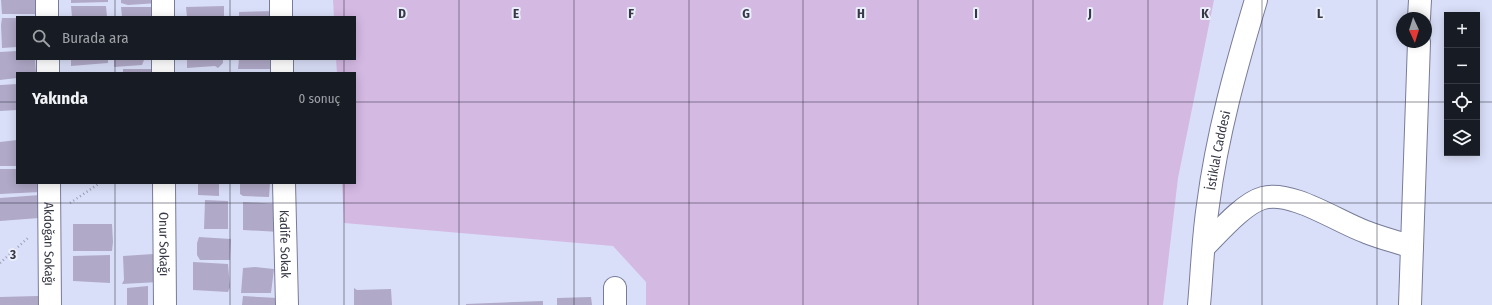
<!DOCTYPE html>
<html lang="tr">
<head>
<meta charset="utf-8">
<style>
	body { margin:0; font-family:"Fira Sans Condensed",sans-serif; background:#20242c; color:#f1f3f6 }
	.controls { position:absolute; right:12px; top:12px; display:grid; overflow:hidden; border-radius:0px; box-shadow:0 2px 10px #0003 }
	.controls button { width:36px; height:36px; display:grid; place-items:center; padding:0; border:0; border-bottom:1px solid #363941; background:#171b24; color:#f1f3f6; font:20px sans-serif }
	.compass { position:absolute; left:1396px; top:12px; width:36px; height:36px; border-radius:50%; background:#171b24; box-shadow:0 2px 10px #0003; rotate:176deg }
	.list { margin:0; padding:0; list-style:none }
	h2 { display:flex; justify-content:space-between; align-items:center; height:52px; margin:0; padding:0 16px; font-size:17px }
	h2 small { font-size:13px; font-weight:400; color:#9ea1a6 }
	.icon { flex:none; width:22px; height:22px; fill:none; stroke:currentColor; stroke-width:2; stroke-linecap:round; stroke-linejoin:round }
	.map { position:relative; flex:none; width:1492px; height:305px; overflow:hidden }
	.search { position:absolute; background:#171b24; box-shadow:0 2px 10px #0003; left:16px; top:16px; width:340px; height:44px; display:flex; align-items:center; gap:10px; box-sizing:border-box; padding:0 14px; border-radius:0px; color:#9ea1a6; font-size:15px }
	.panel { position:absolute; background:#171b24; box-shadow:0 2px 10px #0003; left:16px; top:72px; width:340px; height:112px; border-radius:0px }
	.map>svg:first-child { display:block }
	.green { fill:#d4b9e3 }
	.building { fill:#b0a9c8 }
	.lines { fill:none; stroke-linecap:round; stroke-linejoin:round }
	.minor-casing { stroke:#777c99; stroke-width:24 }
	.major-casing { stroke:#777c99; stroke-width:24 }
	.path { stroke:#9b9fb4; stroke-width:2.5; stroke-dasharray:1 3; stroke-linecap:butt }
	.minor { stroke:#fff; stroke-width:22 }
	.major { stroke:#fff; stroke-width:22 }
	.grid { fill:none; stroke:#363845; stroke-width:1; stroke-opacity:0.55 }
	.labels { text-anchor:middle; stroke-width:4; stroke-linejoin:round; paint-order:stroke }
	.street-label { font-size:13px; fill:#363845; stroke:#eaedfa }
	.grid-label { font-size:13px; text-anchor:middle; font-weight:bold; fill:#363845; stroke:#eaedfa; stroke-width:4; stroke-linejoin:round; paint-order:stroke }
</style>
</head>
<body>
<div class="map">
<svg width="1492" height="305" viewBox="0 0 1492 305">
	<rect width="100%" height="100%" fill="#dadff9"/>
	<path class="green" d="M333,0H1214L1178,178L1163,305H646V282L613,246L344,223L342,183H355V73H337L336,59H355V17H334Z"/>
	<path class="building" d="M1,0H37V14H2Z
		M71,0H108V2L71,3Z
		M121,0H158V3L128,5L121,3Z
		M71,6H106L107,17H72Z
		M224,6V17H187L186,7Z
		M121,7H156L157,17H122Z
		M276,11V17H239V12Z
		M2,18H17V47L2,48L1,25Z
		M17,51V59H35L36,73H17V78L0,80V52Z
		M71,59H108V63L71,66Z
		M114,59H144V60L142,65L114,67Z
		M187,59H223V63L218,68L215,66L187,68Z
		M239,59H274L273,71L270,69H238Z
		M123,69H160V73H123Z
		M17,84V110L0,111V85Z
		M17,140V166H0V142Z
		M0,169H17V183H40V192L0,194Z
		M198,183H219V196L198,195Z
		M240,183H270L269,197L243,196L240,194Z
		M40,195L39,218L0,221V198Z
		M205,200L228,201V229H204Z
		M243,202L280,204V232L243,230Z
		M73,224H112L113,242L112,251H73Z
		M199,237L231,239L230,260H200L197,255V243Z
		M153,254L160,256L159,282L122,284L124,280L123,256Z
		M110,255V283L73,281V256Z
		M193,262L228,264L230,287L228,292L193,290Z
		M255,267L274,269L271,293H241L243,268Z
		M148,286V305H127V288Z
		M354,288L357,290L391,289L392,305H354Z
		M38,296L39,305H0V297Z
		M243,296L278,298L277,305H242Z
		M591,297L592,305H557V298Z
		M543,301V305H466V304Z"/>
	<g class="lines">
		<g class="minor-casing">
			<g id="minor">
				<path d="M47,0V17"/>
				<path d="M163,0V17"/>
				<path d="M281,0V17"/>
				<path d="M1419,18L1420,0"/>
				<path d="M48,59V73"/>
				<path d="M163,59V73"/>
				<path d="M282,59V73"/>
				<path id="s1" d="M49,183L50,305"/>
				<path id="s2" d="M164,183L165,305"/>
				<path id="s3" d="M284,183L287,305"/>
				<path d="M1205,246C1219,232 1244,203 1263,198C1292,190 1338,222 1366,232C1381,238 1397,242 1412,247"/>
				<path d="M615,305V288"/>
				<path d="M1410,305L1419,42"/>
			</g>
		</g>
		<g class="major-casing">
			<g id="major">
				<path id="s4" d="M1199,305C1202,272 1203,238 1208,205C1217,135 1236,67 1256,0"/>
			</g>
		</g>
		<path class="path" d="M70,203L100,183
			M0,263L28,238"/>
		<use href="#minor" class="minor"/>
		<use href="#major" class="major"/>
	</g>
	<path class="grid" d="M115,0V17M230,0V17M344,0V17M459,0V305M574,0V305M689,0V305M803,0V305M918,0V305M1033,0V305M1148,0V305M1262,0V305M1377,0V305M115,59V73M230,59V73M344,59V73M0,102H17M355,102H1447M1477,102H1492M115,183V305M230,183V305M344,183V305M0,203H1492"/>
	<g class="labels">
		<g class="street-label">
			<text dy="5" stroke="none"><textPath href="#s4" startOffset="156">İstiklal Caddesi</textPath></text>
			<text dy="5" stroke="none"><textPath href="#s1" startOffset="61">Akdoğan Sokağı</textPath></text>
			<text dy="5" stroke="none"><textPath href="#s2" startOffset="61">Onur Sokağı</textPath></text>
			<text dy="5" stroke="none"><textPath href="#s3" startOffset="61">Kadife Sokak</textPath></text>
		</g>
	</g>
	<g class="grid-label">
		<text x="402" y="18">D</text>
		<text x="516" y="18">E</text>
		<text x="631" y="18">F</text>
		<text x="746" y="18">G</text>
		<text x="861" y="18">H</text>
		<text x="976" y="18">I</text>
		<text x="1090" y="18">J</text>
		<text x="1205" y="18">K</text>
		<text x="1320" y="18">L</text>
		<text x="13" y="259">3</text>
	</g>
</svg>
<div class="controls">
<button>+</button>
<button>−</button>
<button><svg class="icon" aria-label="locate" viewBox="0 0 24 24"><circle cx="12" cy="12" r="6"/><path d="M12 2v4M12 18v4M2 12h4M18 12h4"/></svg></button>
<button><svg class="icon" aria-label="layers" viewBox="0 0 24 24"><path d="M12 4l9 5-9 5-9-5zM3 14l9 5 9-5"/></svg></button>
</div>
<svg class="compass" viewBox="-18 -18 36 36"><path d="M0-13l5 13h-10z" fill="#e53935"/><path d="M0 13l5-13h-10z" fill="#9ea1a6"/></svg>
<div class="search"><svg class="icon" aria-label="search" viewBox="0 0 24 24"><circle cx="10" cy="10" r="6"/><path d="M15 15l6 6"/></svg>Burada ara</div>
<section class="panel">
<h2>Yakında<small>0 sonuç</small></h2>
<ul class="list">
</ul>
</section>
</div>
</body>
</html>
